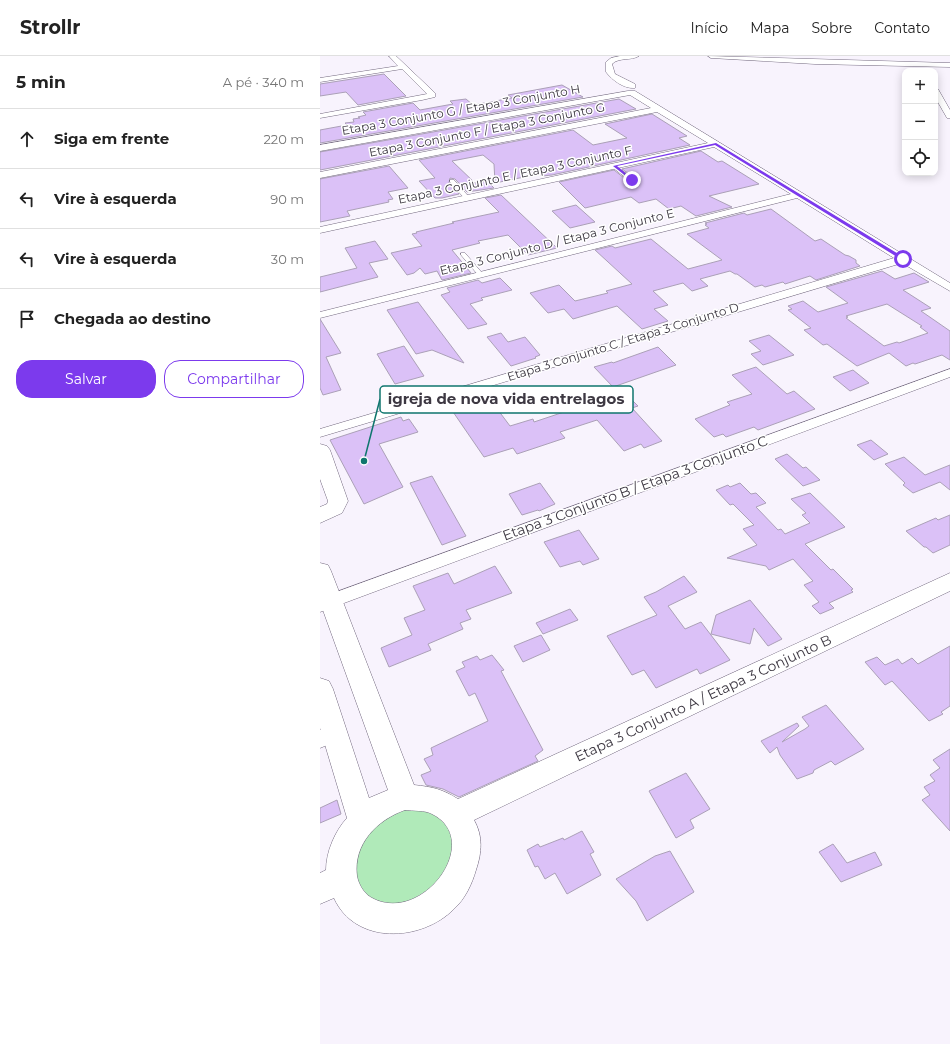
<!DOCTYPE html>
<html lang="pt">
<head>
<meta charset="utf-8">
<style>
	body { margin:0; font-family:Montserrat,sans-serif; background:#f2f2f2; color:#222 }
	.controls { position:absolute; right:12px; top:12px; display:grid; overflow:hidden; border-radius:8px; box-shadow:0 2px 10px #0003 }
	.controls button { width:36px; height:36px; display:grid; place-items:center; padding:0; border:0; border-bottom:1px solid #e0e0e0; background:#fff; color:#222; font:20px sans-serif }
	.stop { position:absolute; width:12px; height:12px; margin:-9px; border:3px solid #7c3aed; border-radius:50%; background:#fff }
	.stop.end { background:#7c3aed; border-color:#fff; box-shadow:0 1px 4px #0008 }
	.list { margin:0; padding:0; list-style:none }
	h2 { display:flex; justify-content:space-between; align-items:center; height:52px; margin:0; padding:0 16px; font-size:17px }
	h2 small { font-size:13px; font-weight:400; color:#767676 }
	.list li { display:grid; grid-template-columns:26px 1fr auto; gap:12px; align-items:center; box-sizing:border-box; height:60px; padding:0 16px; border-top:1px solid #e0e0e0 }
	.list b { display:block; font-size:15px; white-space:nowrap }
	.list em { font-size:13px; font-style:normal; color:#767676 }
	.actions { display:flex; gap:8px; padding:12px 16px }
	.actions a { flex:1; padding:9px 0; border:1px solid #7c3aed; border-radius:16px; text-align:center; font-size:14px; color:#7c3aed }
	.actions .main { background:#7c3aed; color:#fff }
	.icon { flex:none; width:22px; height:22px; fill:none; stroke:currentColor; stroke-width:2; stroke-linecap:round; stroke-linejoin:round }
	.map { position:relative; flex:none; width:630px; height:988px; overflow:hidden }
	header { display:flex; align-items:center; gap:24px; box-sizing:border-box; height:56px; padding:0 20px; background:#fff; border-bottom:1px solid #e0e0e0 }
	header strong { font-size:19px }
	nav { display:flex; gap:22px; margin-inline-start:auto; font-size:14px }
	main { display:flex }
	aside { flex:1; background:#fff }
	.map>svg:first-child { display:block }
	.green { fill:#b0eab9 }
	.building { fill:#dbc1f7; stroke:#aba0b7; fill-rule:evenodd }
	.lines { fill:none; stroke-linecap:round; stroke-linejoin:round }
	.lane-casing { stroke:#72687e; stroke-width:1 }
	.street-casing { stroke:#72687e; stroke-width:1 }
	.secondary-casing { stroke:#72687e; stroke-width:1 }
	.lane { fill:#fff; fill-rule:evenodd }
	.street { fill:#fff; fill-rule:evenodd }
	.secondary { fill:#fff; fill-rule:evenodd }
	.route { fill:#7c3aed }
	.labels { text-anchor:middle; stroke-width:3; stroke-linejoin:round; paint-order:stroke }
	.far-street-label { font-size:12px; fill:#3d3842; stroke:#fff }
	.street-label { font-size:14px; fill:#3d3842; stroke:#fff }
	.leader { fill:none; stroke:#0f766e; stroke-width:1.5 }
	.callout-dot { fill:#0f766e; stroke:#fff; stroke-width:1.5 }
	.callout { fill:#fff; stroke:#0f766e; stroke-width:1.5 }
	.callout-label { font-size:15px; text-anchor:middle; font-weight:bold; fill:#3d3842 }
</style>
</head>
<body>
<header>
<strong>Strollr</strong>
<nav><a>Início</a><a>Mapa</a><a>Sobre</a><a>Contato</a></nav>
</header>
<main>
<aside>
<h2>5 min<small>A pé · 340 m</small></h2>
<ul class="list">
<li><svg class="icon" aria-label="ahead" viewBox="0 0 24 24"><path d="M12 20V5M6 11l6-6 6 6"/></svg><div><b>Siga em frente</b></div><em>220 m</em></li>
<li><svg class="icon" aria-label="left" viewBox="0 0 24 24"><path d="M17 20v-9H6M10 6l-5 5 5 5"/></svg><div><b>Vire à esquerda</b></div><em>90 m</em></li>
<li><svg class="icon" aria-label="left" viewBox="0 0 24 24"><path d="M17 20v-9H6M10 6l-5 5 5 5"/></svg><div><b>Vire à esquerda</b></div><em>30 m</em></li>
<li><svg class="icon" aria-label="arrive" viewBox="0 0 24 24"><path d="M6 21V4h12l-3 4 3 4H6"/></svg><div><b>Chegada ao destino</b></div></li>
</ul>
<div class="actions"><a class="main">Salvar</a><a>Compartilhar</a></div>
</aside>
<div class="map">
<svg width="630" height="988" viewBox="0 0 630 988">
	<rect width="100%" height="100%" fill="#f8f3fd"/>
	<path class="green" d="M89,751L121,759L136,787L126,823L80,851L56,847L38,832L34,798L54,766Z"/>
	<path class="building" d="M64,18L86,40L38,49L26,36L0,40V28Z
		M242,29L263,41L0,87V74L27,69L25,67L34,66L33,63L40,62L38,61L46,59L43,56L93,47L100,54L133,48L130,45L146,43L153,49L192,42L188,39Z
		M299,43L316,53L0,114V96Z
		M332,58L367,80L359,82L370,89L232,119L222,120L219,118L175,127L174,108L163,99L132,105L155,127L167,125L174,132L147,136L135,123L130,122L129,127L139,138L122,142H115L99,125L115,122L99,104L253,74L273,89L307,82L285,68Z
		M381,95L398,106L402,105L439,128L389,140L412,151L376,160L361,150L349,153L336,143L319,147L311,141L265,152L239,126L294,114L309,126H314L316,125L315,122L302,113Z
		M69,110L88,132L68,136L73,143L68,144L69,146L27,155L30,160L0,166V123Z
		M181,139L237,192L208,199L188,179L158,185L160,187L132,194L151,217L122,224L117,215L105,218L100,212L94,217L87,219L71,197L102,190L92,178L97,177L96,176L134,167L132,166L179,156L165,142Z
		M256,149L275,166L250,172L232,155Z
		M451,153L495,185L501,183L525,199L529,200L536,204V207L540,210L496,224L490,220L465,228L463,226L445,231L442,229L435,231L417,218H415L410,215L380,223L388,230L372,235L363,227L333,235L348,249L334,253L348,265L322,273L297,250L253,263L244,253L228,257L210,237L239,229L255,245L288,237L286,235L312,228L275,194L292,190L295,192L331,183L368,213L402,204L367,178L389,172L385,169L387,168L385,167L424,157L427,159Z
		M55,185L68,203L49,207L58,221L0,236V221L37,212L25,192Z
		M562,215L575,223L594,217L609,226L583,234L611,252L601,255L630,275V304L622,299L595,308L593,307L586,310L569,297L537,310L507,288L503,289L484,274L491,272L468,254L472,253L468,250L483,245L498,256L528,247L506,231ZM567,248L602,270L600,271L608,277L579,287L577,286L564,290L526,262L528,261L526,260Z
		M180,222L192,234L161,242L163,244L150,248L167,268L148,273L121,239L130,236L127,232L158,224L162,227Z
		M98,246L144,307L112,294L96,298L67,254Z
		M0,263L21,297L6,301L21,334L3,339L0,332Z
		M181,277L188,286L205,281L220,299L215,301L216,302L191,310L167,281Z
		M449,279L474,299L443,309L431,298L441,295L429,285Z
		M84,290L104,320L75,328L57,298Z
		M338,291L356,309L293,331L274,311L292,306L293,307Z
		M436,311L467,338L474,335L495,353L438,374L434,371L406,381L403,378L394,381L375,363L410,349L407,346L432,338L412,319Z
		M533,314L549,327L530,335L513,321Z
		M304,336L318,350L312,352L342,385L324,392L321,388L304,395L277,364L240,376L245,382L197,398L193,392L164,401L129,350L166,338L190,370L213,363L214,366Z
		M81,361L83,365L89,363L98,376L59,388L83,431L44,448L10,384Z
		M551,384L568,398L554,404L537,389Z
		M467,398L483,412L486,411L500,424L483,430L455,403Z
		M584,401L605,419L630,409V434L620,426L593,437L583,429L585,427L565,408Z
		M112,420L146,480L122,489L90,427Z
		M220,427L235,448L219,455L218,454L202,459L189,438Z
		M420,427L431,438L436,437L446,447L436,451L458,474L461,473L465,478L490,467L482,459L486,457L471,443L490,437L525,471L485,488L511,514L513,513L533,533L531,534L533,536L509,547L514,552L500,558L492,550L499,546L484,529L493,525L473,503L449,514L446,510L407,502L437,489L423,473L434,469L413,448L410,449L396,434L408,429L410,431Z
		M630,459V489L613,497L606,491H604L586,475L616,462L618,464Z
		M259,474L279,503L263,509L260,505L240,511L224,486Z
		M175,510L192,537L146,554L151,563L140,567L143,573L108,588L111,594L69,611L61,592L92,579L84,562L105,554L93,530L128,517L134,528Z
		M364,520L377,536L348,550L365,573L381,566L410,604L380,618L377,613L336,632L324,614L312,619L287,580L337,559L324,541L336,536Z
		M430,544L462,583L448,590L434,572L430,588L391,578L396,559Z
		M250,553L258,564L223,578L216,567Z
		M221,579L230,594L203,606L194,590Z
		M630,590V650L621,656L623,658L609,665L572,625L565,629L545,606L557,601L565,609L578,603L582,608L592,602L598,608Z
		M172,599L184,614L181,615L223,694L215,700L218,705L139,741L123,733L106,729L101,719L111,715L104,703L113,699L111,692L168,665L155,637L149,640L136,615L145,611L142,606L157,600L160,604Z
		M506,649L544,693L515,709L511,705L494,714L493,717L477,723L460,699L457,691L450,697L441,685L477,667L479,670L462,686L485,673L489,670L482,661Z
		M630,693V775L602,744L610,739L604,731L615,725L610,719L620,712L613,704Z
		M366,717L390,753L370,764L374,772L356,782L329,735Z
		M17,744L21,758L0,767V752Z
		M262,775L274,796L270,798L281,819L247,838L235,817L225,823L218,810L215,811L207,794L218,788L220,791L243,782L244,784Z
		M513,788L527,807L555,796L562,809L521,826L499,796Z
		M350,795L374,836L327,865L316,845L296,823L335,800Z"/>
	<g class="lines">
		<g class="lane-casing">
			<path id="lane" d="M294,109L314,123V125H310L292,111V110Z
				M130,124H134L149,141V143H145L130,126Z
				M141,197H145L163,218V220H159L141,199Z"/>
		</g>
		<g class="street-casing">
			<path id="street" d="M69,0H76L115,37V41L102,44L0,62V58L107,38L82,13L0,26V22L78,10Z
				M300,0H319C311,5 299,1 292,8L295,18L315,28V32C304,33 292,24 286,16V6L291,2Z
				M388,0L630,7V11L495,8L391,2Z
				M615,33H618L630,54V62H627L615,41Z
				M308,35H315L630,227V235L582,207L0,381V373L574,202L477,142L0,262V256L471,138L394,91L0,177V171L388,87L337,56L0,122V116L331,52L310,39L0,95V89Z
				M630,313V321L0,556V542Z
				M15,669L22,671L25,677L22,683L0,692V674Z"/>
		</g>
		<g class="secondary-casing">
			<path id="secondary" d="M0,388L7,390L10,394L28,445L22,457L0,467V451L7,448L8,445L0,423Z
				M0,507L8,509L11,515L94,729C113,731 122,733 138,743L630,517V535L154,764C163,780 162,796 156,814C152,828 145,843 134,853C101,886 35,889 14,842L0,848V817L6,814C6,796 15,775 27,762L0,672V622L9,625L13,633L49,742L68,734L0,546ZM85,754C93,755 105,754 112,758C164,784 104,867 54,843C45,839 39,830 37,820C33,788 57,764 85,754Z"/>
		</g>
		<use href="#lane" class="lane"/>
		<use href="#street" class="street"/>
		<use href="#secondary" class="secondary"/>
	</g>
	<path class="route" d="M396,87L585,202V203L582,204L395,89L297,110L313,123L312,125L293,110Z"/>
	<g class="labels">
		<g class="far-street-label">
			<text transform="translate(141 54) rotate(-10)" y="4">Etapa 3 Conjunto G / Etapa 3 Conjunto H</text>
			<text transform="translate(167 74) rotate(-11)" y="4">Etapa 3 Conjunto F / Etapa 3 Conjunto G</text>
			<text transform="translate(195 119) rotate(-12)" y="4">Etapa 3 Conjunto E / Etapa 3 Conjunto F</text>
			<text transform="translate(237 186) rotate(-14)" y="4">Etapa 3 Conjunto D / Etapa 3 Conjunto E</text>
			<text transform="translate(303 286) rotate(-17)" y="4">Etapa 3 Conjunto C / Etapa 3 Conjunto D</text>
		</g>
		<g class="street-label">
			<text transform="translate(315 432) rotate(-20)" y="5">Etapa 3 Conjunto B / Etapa 3 Conjunto C</text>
			<text transform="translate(383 642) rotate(-25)" y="5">Etapa 3 Conjunto A / Etapa 3 Conjunto B</text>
		</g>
	</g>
	<path class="leader" d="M44 405L60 343"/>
	<circle class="callout-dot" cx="44" cy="405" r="4"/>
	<rect class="callout" x="60" y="330" width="253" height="27" rx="4"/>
	<g class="callout-label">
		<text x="186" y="348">igreja de nova vida entrelagos</text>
	</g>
</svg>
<div class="controls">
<button>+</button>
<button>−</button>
<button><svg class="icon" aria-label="locate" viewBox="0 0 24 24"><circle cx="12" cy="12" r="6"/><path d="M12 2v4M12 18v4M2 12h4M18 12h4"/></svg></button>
</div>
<div class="stop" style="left:583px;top:203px"></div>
<div class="stop end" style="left:312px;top:124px"></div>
</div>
</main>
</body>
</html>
